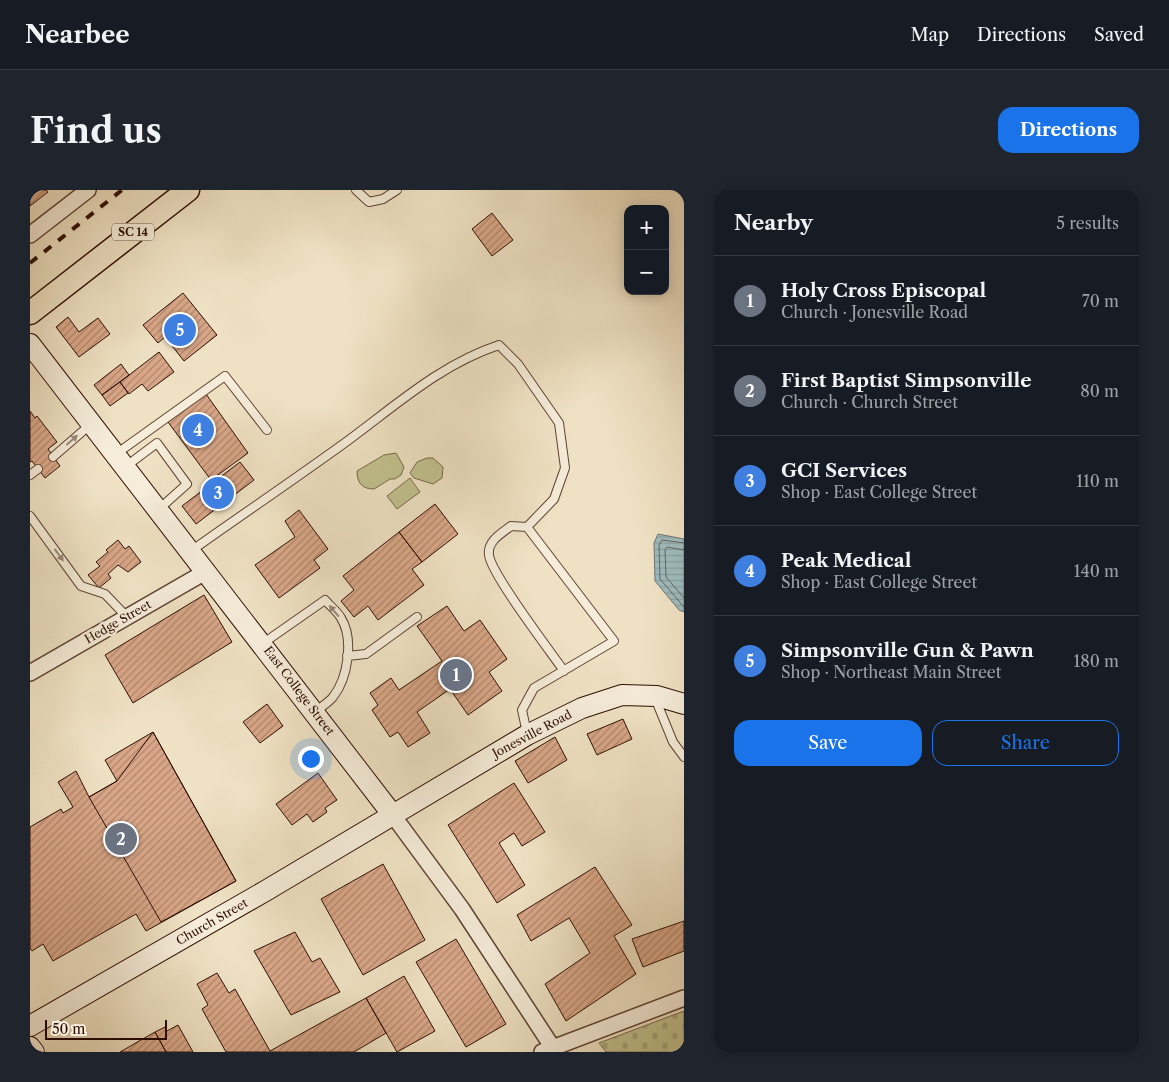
<!DOCTYPE html>
<html lang="en">
<head>
<meta charset="utf-8">
<style>
	body { margin:0; font-family:"Libre Caslon Text",serif; background:#20242c; color:#f1f3f6 }
	.controls { position:absolute; right:15px; top:15px; display:grid; overflow:hidden; border-radius:10px; box-shadow:0 2px 12px #0003 }
	.controls button { width:45px; height:45px; display:grid; place-items:center; padding:0; border:0; border-bottom:1px solid #363941; background:#171b24; color:#f1f3f6; font:25px sans-serif }
	.scale { position:absolute; left:15px; bottom:12px; width:122px; box-sizing:border-box; padding-left:5px; border:2px solid #2e0e03; border-top:0; font-size:14px; line-height:18px; white-space:nowrap; color:#2e0e03; -webkit-text-stroke:4px #f5ecd9; paint-order:stroke }
	.you { position:absolute; left:280px; top:568px; width:18px; height:18px; margin:-12px; border:4px solid #fff; border-radius:50%; background:#1a73e8; box-shadow:0 0 0 8px #1a73e833 }
	.badge { display:grid; place-items:center; width:32px; height:32px; border-radius:50%; background:#1a73e8; color:#fff; font-size:16px; font-weight:700 }
	.pin { position:absolute; translate:-50% -50%; border:2px solid #fff; box-shadow:0 1px 5px #0006 }
	.list { margin:0; padding:0; list-style:none }
	h2 { display:flex; justify-content:space-between; align-items:center; height:65px; margin:0; padding:0 20px; font-size:21px }
	h2 small { font-size:16px; font-weight:400; color:#9ea1a6 }
	.list li { display:grid; grid-template-columns:32px 1fr auto; gap:15px; align-items:center; box-sizing:border-box; height:90px; padding:0 20px; border-top:1px solid #363941 }
	.list b { display:block; font-size:19px; white-space:nowrap }
	.list p { margin:0; font-size:16px; white-space:nowrap; color:#9ea1a6 }
	.list em { font-size:16px; font-style:normal; color:#9ea1a6 }
	.actions { display:flex; gap:10px; padding:15px 20px }
	.actions a { flex:1; padding:11px 0; border:1px solid #1a73e8; border-radius:15px; text-align:center; font-size:18px; color:#1a73e8 }
	.actions .main { background:#1a73e8; color:#fff }
	.map { position:relative; flex:none; width:654px; height:862px; overflow:hidden; border-radius:15px }
	header { display:flex; align-items:center; gap:30px; box-sizing:border-box; height:70px; padding:0 25px; background:#171b24; border-bottom:1px solid #363941 }
	header strong { font-size:24px }
	nav { display:flex; gap:28px; margin-inline-start:auto; font-size:18px }
	.intro { display:flex; align-items:center; justify-content:space-between; box-sizing:border-box; height:120px; padding:0 30px }
	h1 { margin:0; font-size:35px }
	.button { padding:12px 22px; border-radius:15px; background:#1a73e8; color:#fff; font-size:18px; font-weight:700 }
	main { display:flex; gap:30px; padding:0 30px }
	aside { flex:1; background:#171b24; border-radius:15px; box-shadow:0 2px 12px #0003 }
	.map>svg:first-child { display:block }
	.green { fill:#c1c18f; stroke:#786849 }
	.cemetery { fill:url(#cemetery-stones); stroke:#786849 }
	.water { fill:url(#water-rules); stroke:#717673 }
	.lines { fill:none; stroke-linecap:round; stroke-linejoin:round }
	.shore { stroke:#666560; stroke-width:1 }
	.building { fill:url(#building-hatch); stroke:#2e0e03 }
	.lane-casing { stroke:#5e4333; stroke-width:10 }
	.street-casing { stroke:#5e4333; stroke-width:18 }
	.secondary-casing { stroke:#2e0e03; stroke-width:22 }
	.primary-casing { stroke:#2e0e03; stroke-width:25 }
	.lane { stroke:#f5ecd9; stroke-width:8 }
	.street { stroke:#f5ecd9; stroke-width:15 }
	.secondary { stroke:#f5ecd9; stroke-width:20 }
	.primary { stroke:#efe2c4; stroke-width:22 }
	.rail { stroke:#2e0e03; stroke-width:4; stroke-dasharray:9 9; stroke-linecap:butt }
	.oneway { fill:#9b8879 }
	.labels { text-anchor:middle; stroke-width:5; stroke-linejoin:round; paint-order:stroke }
	.shield { fill:#f5ecd9; stroke:#6a5143; stroke-width:1 }
	.shield-label { font-size:11px; font-weight:bold; fill:#2e0e03 }
	.street-label { font-size:12px; fill:#2e0e03; stroke:#f5ecd9 }
</style>
</head>
<body>
<header>
<strong>Nearbee</strong>
<nav><a>Map</a><a>Directions</a><a>Saved</a></nav>
</header>
<div class="intro"><h1>Find us</h1><a class="button">Directions</a></div>
<main>
<div class="map">
<svg width="654" height="862" viewBox="0 0 654 862">
	<defs>
		<pattern id="cemetery-stones" width="16" height="16" patternUnits="userSpaceOnUse" patternTransform="scale(1.25)"><rect width="16" height="16" fill="#c1c18f"/><path d="M2 7V4a2 2 0 0 1 4 0v3zM10 15v-3a2 2 0 0 1 4 0v3z" fill="#a6a57a"/></pattern>
		<pattern id="water-rules" width="6" height="5" patternUnits="userSpaceOnUse" patternTransform="scale(1.25)"><rect width="6" height="5" fill="#9ebcbe"/><path d="M0 2.5h6" fill="none" stroke="#88a0a2"/></pattern>
		<pattern id="building-hatch" width="6" height="6" patternUnits="userSpaceOnUse" patternTransform="scale(1.25)"><rect width="6" height="6" fill="#d9a788"/><path d="M-1 1l2-2M0 6l6-6M5 7l2-2" fill="none" stroke="#b0866d"/></pattern>
	</defs>
	<rect width="100%" height="100%" fill="#efe2c4"/>
	<filter id="stains"><feTurbulence type="fractalNoise" baseFrequency=".004" numOctaves="4"/><feColorMatrix values="0 0 0 0 .2 0 0 0 0 .09 0 0 0 0 .02 0 0 0 .5 -.17"/></filter>
	<radialGradient id="worn" r=".72"><stop offset=".6" stop-color="#630" stop-opacity="0"/><stop offset="1" stop-color="#630" stop-opacity=".3"/></radialGradient>
	<path class="green" d="M366,263L374,277L371,285L365,289H360L344,299C332,299 327,293 327,281L354,265Z
		M397,268H403L413,277L412,288L403,294L384,288L380,283L387,272Z
		M380,288L390,302L367,319L357,306Z"/>
	<path class="cemetery" d="M654,821V862H576L569,853Z"/>
	<path class="water" d="M628,344L654,349V422L649,420L625,391L624,353Z"/>
	<g class="lines">
		<path class="shore" d="M654,353L632,350L629,355L630,389L654,417
			M654,360L637,357L635,360L636,387L654,408"/>
	</g>
	<path class="building" d="M0,0H16L18,2L0,16Z
		M462,23L483,50L462,66L442,39Z
		M153,103L187,145L154,171L135,147L128,153L113,135Z
		M38,127L49,142L68,128L80,144L49,167L26,137Z
		M129,162L144,182L118,201L112,194L99,204L90,192Z
		M91,174L99,185L72,205L64,195Z
		M90,192L98,203L80,216L72,205Z
		M176,204L218,263L181,290L138,232Z
		M0,221L5,228L7,226L27,252L18,259L30,276L15,288L2,271L0,272Z
		M210,272L224,290L166,334L152,316Z
		M405,314L428,344L392,372L369,342Z
		M269,320L298,359L284,370L290,378L249,408L225,375L265,347L255,331Z
		M369,342L392,372L382,379L394,395L348,430L338,416L324,427L311,411L324,400L313,386Z
		M88,350L95,359L99,356L111,372L98,382L88,375L78,384L81,388L69,398L58,385L70,376L66,372L78,362L76,360Z
		M174,405L202,452L103,513L75,465Z
		M417,416L434,441L450,430L477,469L459,482L472,501L438,525L420,499L387,522L400,543L378,557L368,542L360,547L342,520L348,515L340,503L361,488L369,500L412,471L387,436Z
		M237,514L253,536L230,553L213,532Z
		M593,529L602,549L567,565L557,544Z
		M123,542L206,691L116,741L106,724L23,771L13,754L2,761L0,758V637L31,619L33,623L43,617L28,592L46,581L59,607L87,591L75,570Z
		M123,542L206,691L131,732L59,607L87,591Z
		M525,547L537,570L498,593L485,571Z
		M288,583L307,610L295,618L297,622L283,632L277,624L262,635L246,614Z
		M484,593L515,642L492,656L484,643L469,653L495,695L467,713L418,635Z
		M353,674L395,750L333,785L291,709Z
		M565,677L602,735L584,746L606,784L536,831L515,794L560,763L539,728L501,751L487,725Z
		M654,731V761L613,777L602,749Z
		M265,742L282,772L290,768L310,802L261,825L224,761Z
		M426,749L476,834L436,857L386,772Z
		M187,783L199,803L205,799L240,861L336,808L356,843L324,862H196L172,819L178,815L167,794Z
		M374,786L405,841L367,862L336,808Z
		M148,835L163,862H136L125,842L135,837L137,841Z
		M125,842L136,862H90Z"/>
	<g class="lines">
		<g class="lane-casing">
			<path id="lane" d="M326,0L339,12L353,9L367,0
				M86,264L195,186L237,240
				M23,267L61,234
				M95,277L127,253L157,294L128,320
				M0,285L8,279
				M0,326L51,396L75,404L97,427
				M161,361C213,324 265,289 316,252C365,216 411,174 469,155L488,174L529,233L535,278L524,309L497,337
				M232,454L295,410C300,416 307,421 311,428C324,449 318,488 303,507C298,513 291,517 285,522
				M317,466L336,464L387,427
				M625,508L643,552L654,567
				M497,543L492,520L504,498L584,451L497,337L481,336C472,343 457,351 459,365C461,384 520,461 534,481"/>
		</g>
		<g class="street-casing">
			<path id="street" d="M0,45L58,0
				M0,483L177,381
				M362,624L432,719L523,858
				M512,862L654,808"/>
		</g>
		<g class="secondary-casing">
			<path id="secondary" d="M0,154L362,624
				M0,836L237,700L497,545L552,518L592,505L627,506L654,514
				M0,857L4,862"/>
		</g>
		<g class="primary-casing">
			<path id="primary" d="M0,123L158,0"/>
		</g>
		<use href="#lane" class="lane"/>
		<use href="#street" class="street"/>
		<use href="#secondary" class="secondary"/>
		<use href="#primary" class="primary"/>
		<path class="rail" d="M0,73L92,0"/>
	</g>
	<defs><path id="oneway-solid" d="M-6-.8H1V-3.2L6.5 0L1 3.2V.8H-6Z" transform="scale(1.25)"/></defs>
	<g class="oneway">
		<use href="#oneway-solid" transform="translate(42 250) rotate(-41)"/>
		<use href="#oneway-solid" transform="translate(29 365) rotate(54)"/>
		<use href="#oneway-solid" transform="translate(304 421) rotate(-131)"/>
	</g>
	<g class="labels">
		<rect class="shield" x="82" y="33.5" width="42" height="17" rx="4"/>
		<g class="shield-label">
			<text x="103" y="46">SC 14</text>
		</g>
		<g class="street-label">
			<text transform="translate(88 432) rotate(-30)" y="4">Hedge Street</text>
			<text transform="translate(269 501) rotate(53)" y="4">East College Street</text>
			<text transform="translate(502 544) rotate(-28)" y="4">Jonesville Road</text>
			<text transform="translate(182 732) rotate(-30)" y="4">Church Street</text>
		</g>
	</g>
	<rect width="100%" height="100%" filter="url(#stains)"/>
	<rect width="100%" height="100%" fill="url(#worn)"/>
</svg>
<div class="controls">
<button>+</button>
<button>−</button>
</div>
<div class="scale">50 m</div>
<div class="you"></div>
<div class="pin badge" style="left:426px;top:485px;background:#6b7280">1</div>
<div class="pin badge" style="left:91px;top:649px;background:#6b7280">2</div>
<div class="pin badge" style="left:188px;top:303px;background:#3f7fe0">3</div>
<div class="pin badge" style="left:168px;top:240px;background:#3f7fe0">4</div>
<div class="pin badge" style="left:150px;top:140px;background:#3f7fe0">5</div>
</div>
<aside>
<h2>Nearby<small>5 results</small></h2>
<ul class="list">
<li><span class="badge" style="background:#6b7280">1</span><div><b>Holy Cross Episcopal</b><p>Church · Jonesville Road</p></div><em>70 m</em></li>
<li><span class="badge" style="background:#6b7280">2</span><div><b>First Baptist Simpsonville</b><p>Church · Church Street</p></div><em>80 m</em></li>
<li><span class="badge" style="background:#3f7fe0">3</span><div><b>GCI Services</b><p>Shop · East College Street</p></div><em>110 m</em></li>
<li><span class="badge" style="background:#3f7fe0">4</span><div><b>Peak Medical</b><p>Shop · East College Street</p></div><em>140 m</em></li>
<li><span class="badge" style="background:#3f7fe0">5</span><div><b>Simpsonville Gun &amp; Pawn</b><p>Shop · Northeast Main Street</p></div><em>180 m</em></li>
</ul>
<div class="actions"><a class="main">Save</a><a>Share</a></div>
</aside>
</main>
</body>
</html>
